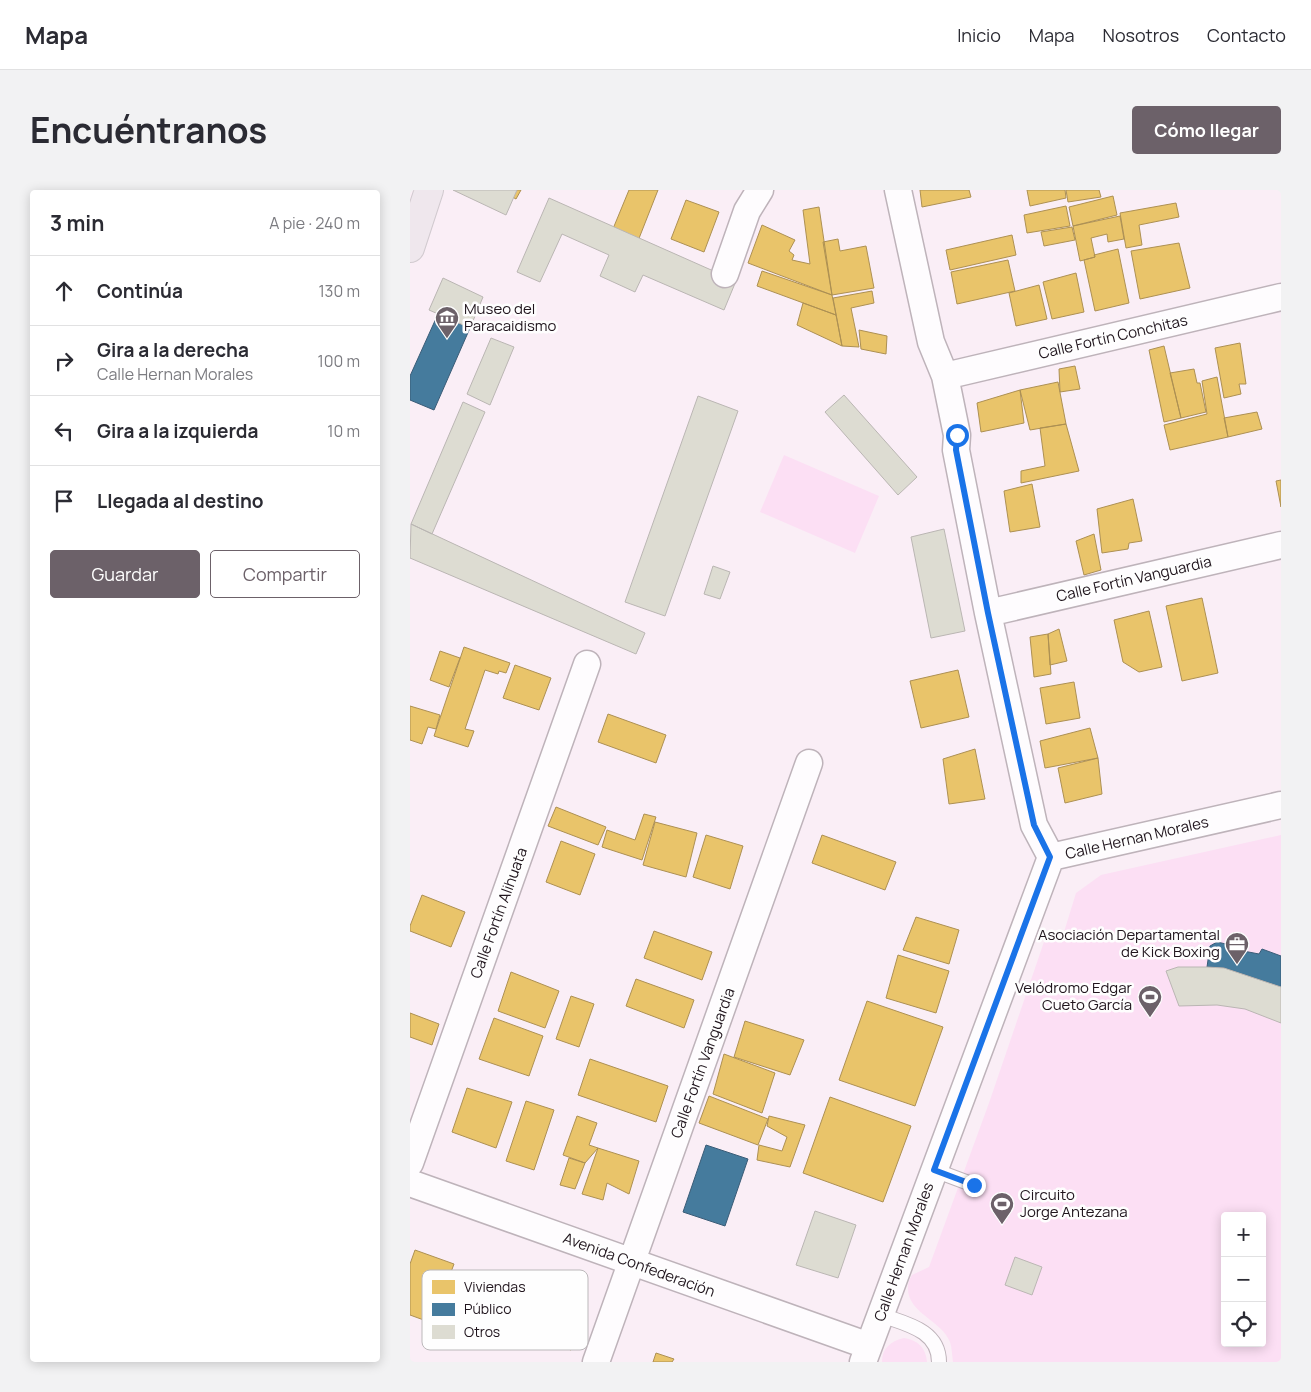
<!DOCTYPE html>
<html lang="es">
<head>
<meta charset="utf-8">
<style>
	body { margin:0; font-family:Manrope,sans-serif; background:#f2f2f3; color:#2b2b33 }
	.controls { position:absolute; right:15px; bottom:15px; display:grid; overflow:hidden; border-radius:5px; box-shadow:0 2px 12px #0003 }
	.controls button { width:45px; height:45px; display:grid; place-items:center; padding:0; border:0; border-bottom:1px solid #e1e1e2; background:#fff; color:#2b2b33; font:25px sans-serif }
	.stop { position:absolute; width:15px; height:15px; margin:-11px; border:4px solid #1a73e8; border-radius:50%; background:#fff }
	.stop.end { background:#1a73e8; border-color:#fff; box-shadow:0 1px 5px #0008 }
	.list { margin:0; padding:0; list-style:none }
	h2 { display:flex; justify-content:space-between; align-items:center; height:65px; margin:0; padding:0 20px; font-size:21px }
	h2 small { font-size:16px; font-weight:400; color:#7c7c81 }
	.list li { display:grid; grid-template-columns:32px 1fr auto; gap:15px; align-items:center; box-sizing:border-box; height:70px; padding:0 20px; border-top:1px solid #e1e1e2 }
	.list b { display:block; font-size:19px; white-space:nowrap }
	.list p { margin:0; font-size:16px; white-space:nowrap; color:#7c7c81 }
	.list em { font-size:16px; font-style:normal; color:#7c7c81 }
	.actions { display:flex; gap:10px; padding:15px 20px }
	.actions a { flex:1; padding:11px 0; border:1px solid #6c6169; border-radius:5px; text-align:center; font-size:18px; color:#6c6169 }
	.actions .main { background:#6c6169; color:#fff }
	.icon { flex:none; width:28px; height:28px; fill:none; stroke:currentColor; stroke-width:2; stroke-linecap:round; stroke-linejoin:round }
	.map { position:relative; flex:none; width:871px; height:1172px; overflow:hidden; border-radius:5px }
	header { display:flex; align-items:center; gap:30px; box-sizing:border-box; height:70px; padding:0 25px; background:#fff; border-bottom:1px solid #e1e1e2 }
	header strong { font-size:24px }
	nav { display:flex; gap:28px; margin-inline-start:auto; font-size:18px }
	.intro { display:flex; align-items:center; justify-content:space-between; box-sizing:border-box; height:120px; padding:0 30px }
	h1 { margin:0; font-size:35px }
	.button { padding:12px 22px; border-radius:5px; background:#6c6169; color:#fff; font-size:18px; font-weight:700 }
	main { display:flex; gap:30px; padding:0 30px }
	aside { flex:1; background:#fff; border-radius:5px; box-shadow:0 2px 12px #0003 }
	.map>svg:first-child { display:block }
	.green { fill:#fcdff4; fill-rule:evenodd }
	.homes { fill:#e9c46a; stroke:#ad9053 }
	.public { fill:#457b9d; stroke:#3a5c77 }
	.building { fill:#dddcd2; stroke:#bab6b3 }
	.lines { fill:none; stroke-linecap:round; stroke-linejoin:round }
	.service-casing { stroke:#beb3ba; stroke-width:16 }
	.minor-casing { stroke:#beb3ba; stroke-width:29 }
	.primary-casing { stroke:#d1cacf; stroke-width:30 }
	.service { stroke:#fefcfe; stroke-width:14 }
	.minor { stroke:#fefcfe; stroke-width:26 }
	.primary { stroke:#efe7ed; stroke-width:28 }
	.route { stroke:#1a73e8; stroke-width:6 }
	.labels { text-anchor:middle; stroke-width:5; stroke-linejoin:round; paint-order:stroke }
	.poi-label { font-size:15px; fill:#20151d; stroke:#fefefe; text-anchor:start }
	.street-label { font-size:15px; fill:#20151d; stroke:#fefefe }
	.key { fill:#fefefe; stroke:#bbb8ba; stroke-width:1 }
	.key-label { font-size:14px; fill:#20151d }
</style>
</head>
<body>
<header>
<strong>Mapa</strong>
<nav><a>Inicio</a><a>Mapa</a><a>Nosotros</a><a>Contacto</a></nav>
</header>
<div class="intro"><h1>Encuéntranos</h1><a class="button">Cómo llegar</a></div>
<main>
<aside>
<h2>3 min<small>A pie · 240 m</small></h2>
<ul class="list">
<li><svg class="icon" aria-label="ahead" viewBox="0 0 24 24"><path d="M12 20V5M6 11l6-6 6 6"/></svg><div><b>Continúa</b></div><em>130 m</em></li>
<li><svg class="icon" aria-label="right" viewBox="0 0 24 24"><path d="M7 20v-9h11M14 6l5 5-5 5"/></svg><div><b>Gira a la derecha</b><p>Calle Hernan Morales</p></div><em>100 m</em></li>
<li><svg class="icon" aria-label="left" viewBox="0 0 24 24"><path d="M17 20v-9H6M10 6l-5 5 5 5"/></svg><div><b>Gira a la izquierda</b></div><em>10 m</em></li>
<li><svg class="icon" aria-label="arrive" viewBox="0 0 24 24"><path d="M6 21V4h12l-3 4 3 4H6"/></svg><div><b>Llegada al destino</b></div></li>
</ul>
<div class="actions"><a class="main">Guardar</a><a>Compartir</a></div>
</aside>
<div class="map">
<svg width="871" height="1172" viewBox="0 0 871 1172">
	<rect width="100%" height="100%" fill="#faeef6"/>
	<path class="green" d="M374,265L469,306L445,363L350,322Z
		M871,645V1172H543C542,1166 542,1158 540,1152C532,1130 496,1123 498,1096C498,1093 500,1088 502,1085L519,1077L579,913L637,743L654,742L666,703L691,685ZM815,1026H852V1153H815Z
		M494,1148C508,1150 516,1158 517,1172H472C472,1158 481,1151 494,1148Z"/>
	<path class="homes" d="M90,0H111L106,9Z
		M219,0H248L226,56L200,46Z
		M510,0H559L561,7L512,17Z
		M617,0H655L656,8L620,16Z
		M656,0H689L691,7L658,12Z
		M703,6L707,25L663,36L659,17Z
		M276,10L309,22L294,62L261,49Z
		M766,13L769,27L729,35L732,55L716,58L710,23Z
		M656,16L660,36L617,43L614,25Z
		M409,17L422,105L338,73L352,35L385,50L379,61L384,65L382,70L400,74L393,20Z
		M710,26L714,49L698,52L697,44L681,48L685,67L670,71L663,36Z
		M662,37L665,50L634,56L631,42Z
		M602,45L606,65L540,80L536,60Z
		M428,49L430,61L456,56L464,98L422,105L413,52Z
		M769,53L780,98L730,109L721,61Z
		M708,59L719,113L685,121L674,70L685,67L684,65Z
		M598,70L605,101L547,114L541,82Z
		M352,81L422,105L426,125L347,96Z
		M666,83L674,122L642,129L633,92Z
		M629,95L637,129L606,136L599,103Z
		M462,101L464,113L441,118L449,157L432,156L423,108Z
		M393,113L426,125L432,156L387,135Z
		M449,140L477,146L476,164L451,159Z
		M830,153L836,194H829L831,204L814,208L805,158Z
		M754,156L771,228L754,232L739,160Z
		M665,176L670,199L650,202L649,179Z
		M784,179L787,193H790L796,222L771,228L760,183Z
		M807,187L818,247L760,260L754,235L797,224L792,191Z
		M648,192L656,234L620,240L610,200Z
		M610,200L614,233L571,242L567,213Z
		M847,222L852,239L818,247L814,228Z
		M656,234L669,281L611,293V281L635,276L630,238Z
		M871,290V317L866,291Z
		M622,294L630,337L600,342L594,301Z
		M723,309L732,351L719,353L718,359L692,363L687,319Z
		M684,344L691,380L674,385L666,351Z
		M792,408L808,483L772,491L756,416Z
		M739,421L752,477L729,482L713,472L704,430Z
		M649,439L657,471L640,475L638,444Z
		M638,444L641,484L624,487L620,447Z
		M54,457L100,473L96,483L89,481L88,484L75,480L55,539L64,541L58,557L24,546Z
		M30,461L50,468L39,497L20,490Z
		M105,475L141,488L129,520L93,508Z
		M548,480L559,527L511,538L500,491Z
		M664,492L670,528L636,534L630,498Z
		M0,516L30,525L26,539L18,537L12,554L0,550Z
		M198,524L256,545L246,573L188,552Z
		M680,538L688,568L635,578L630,551Z
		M565,559L575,609L539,614L533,569Z
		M688,568L692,604L655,613L648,578Z
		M146,617L196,637L188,655L138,636Z
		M234,624L246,627L232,670L192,657L197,640L225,650Z
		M245,632L287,643L276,687L233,675Z
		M296,645L333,656L320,699L283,687Z
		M412,645L486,672L475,700L402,673Z
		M151,651L185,664L170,705L136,692Z
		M12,705L55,722L41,757L0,741V736Z
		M506,727L549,740L539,774L493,760Z
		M244,741L302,762L292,790L234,768Z
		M488,765L539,781L526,823L476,808Z
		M101,782L149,801L135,838L88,821Z
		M226,789L284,810L274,838L216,816Z
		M161,806L184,814L169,857L146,849Z
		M457,811L533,837L505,916L429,890Z
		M0,823L29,834L22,855L0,847Z
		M84,828L133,846L119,886L69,869Z
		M335,831L394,850L380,885L324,867Z
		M314,864L365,883L352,923L303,904Z
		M180,869L258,896L246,932L168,905Z
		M57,898L102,912L86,958L42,942Z
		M299,906L358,929L348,955L289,933Z
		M420,907L501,936L473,1012L393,983Z
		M116,911L144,920L124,980L96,971Z
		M167,926L187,933L179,955L188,958L175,973L153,965Z
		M359,926L395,935L380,977L347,970L349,955L372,961L377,947L357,936Z
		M188,958L229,971L219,1004L197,993L193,1010L172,1004Z
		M159,968L175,973L165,999L150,995Z
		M5,1060L44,1074L22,1133L0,1125V1074Z
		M125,1103L175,1119L161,1160L112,1144Z
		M246,1163L264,1169L262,1172H243Z"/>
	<path class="public" d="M28,124L60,138L24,220L0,210V186Z
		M807,752L816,754L823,759L849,764L852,759L871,766V797L814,778L797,777L800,756Z
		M296,955L338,969L315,1036L273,1022Z"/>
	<path class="building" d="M43,0H107L96,25Z
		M139,8L326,91L314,120L233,85L225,102L190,86L199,65L152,44L130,92L107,82Z
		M33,88L73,107L60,138L19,120Z
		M81,148L104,157L80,215L57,204Z
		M434,205L507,287L488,305L415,222Z
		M288,206L328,221L255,426L215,412Z
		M53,212L75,222L22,344L1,334Z
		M1,334L235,443L226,464L0,368Z
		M534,339L555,441L521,448L501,347Z
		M303,376L320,382L310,409L294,404Z
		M768,777H797L814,778L871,797V833L835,819L807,815L769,816L756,781Z
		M405,1021L446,1035L428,1088L386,1075Z
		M605,1067L632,1077L622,1105L595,1095Z"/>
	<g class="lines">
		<g class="service-casing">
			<path id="service" d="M524,980L564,995
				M471,1125C496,1134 529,1140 529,1172"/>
		</g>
		<g class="minor-casing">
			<path id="minor" d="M488,0L521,152L535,186L547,245L546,260L578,423L624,635L641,667
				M315,84L337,21L350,0
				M535,186L871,107
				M578,423L871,355
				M0,973L177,474
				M0,993L459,1156
				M186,1172L399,573
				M453,1172L641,667L871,615"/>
		</g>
		<g class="primary-casing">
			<path id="primary" d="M0,58L19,0"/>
		</g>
		<use href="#service" class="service"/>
		<use href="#minor" class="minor"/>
		<use href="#primary" class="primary"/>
	</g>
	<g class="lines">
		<path class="route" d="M547,245L546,260L578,423L624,635L640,667L524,980L564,995"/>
	</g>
	<defs>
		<g id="museum-pin" transform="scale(1.25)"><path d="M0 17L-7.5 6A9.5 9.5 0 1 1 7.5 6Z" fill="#6c6169" stroke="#fefefe"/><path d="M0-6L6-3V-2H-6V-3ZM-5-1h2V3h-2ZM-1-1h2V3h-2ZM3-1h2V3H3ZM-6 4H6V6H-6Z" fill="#fff"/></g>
		<g id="office-pin" transform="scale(1.25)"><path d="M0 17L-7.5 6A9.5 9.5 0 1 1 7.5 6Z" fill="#6c6169" stroke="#fefefe"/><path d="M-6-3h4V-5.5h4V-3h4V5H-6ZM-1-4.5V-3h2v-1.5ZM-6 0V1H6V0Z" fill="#fff"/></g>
		<g id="stadium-pin" transform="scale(1.25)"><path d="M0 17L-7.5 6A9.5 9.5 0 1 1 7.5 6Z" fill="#6c6169" stroke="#fefefe"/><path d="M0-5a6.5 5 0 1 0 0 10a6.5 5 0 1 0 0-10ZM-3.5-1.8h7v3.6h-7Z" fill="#fff"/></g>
	</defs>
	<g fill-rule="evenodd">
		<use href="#museum-pin" x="37" y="128"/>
		<use href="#office-pin" x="827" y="754"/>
		<use href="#stadium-pin" x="740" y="807"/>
		<use href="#stadium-pin" x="592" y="1014"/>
	</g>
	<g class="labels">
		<g class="poi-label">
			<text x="54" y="124">Museo del<tspan x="54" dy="17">Paracaidismo</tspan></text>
			<text x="810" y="750" text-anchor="end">Asociación Departamental<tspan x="810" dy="17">de Kick Boxing</tspan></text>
			<text x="722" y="803" text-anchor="end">Velódromo Edgar<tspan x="722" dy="17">Cueto García</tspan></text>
			<text x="610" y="1010">Circuito<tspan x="610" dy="17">Jorge Antezana</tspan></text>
		</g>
		<g class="street-label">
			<text transform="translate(703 147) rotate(-13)" y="5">Calle Fortín Conchitas</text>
			<text transform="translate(724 389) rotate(-13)" y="5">Calle Fortín Vanguardia</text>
			<text transform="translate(727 648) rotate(-13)" y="5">Calle Hernan Morales</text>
			<text transform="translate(89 723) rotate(-70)" y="5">Calle Fortín Alihuata</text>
			<text transform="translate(293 873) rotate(-70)" y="5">Calle Fortín Vanguardia</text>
			<text transform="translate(494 1062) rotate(-70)" y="5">Calle Hernan Morales</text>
			<text transform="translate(229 1075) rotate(20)" y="5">Avenida Confederación</text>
		</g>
	</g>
	<rect x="12" y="1080" width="166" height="80" rx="8" class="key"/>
	<rect x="22" y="1090" width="23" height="14" fill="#e9c46a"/>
	<rect x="22" y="1113" width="23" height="13" fill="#457b9d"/>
	<rect x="22" y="1135" width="23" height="14" fill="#dddcd2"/>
	<g class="key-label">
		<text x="54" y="1102">Viviendas</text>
		<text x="54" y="1124">Público</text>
		<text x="54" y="1147">Otros</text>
	</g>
</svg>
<div class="controls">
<button>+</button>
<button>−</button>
<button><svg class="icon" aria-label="locate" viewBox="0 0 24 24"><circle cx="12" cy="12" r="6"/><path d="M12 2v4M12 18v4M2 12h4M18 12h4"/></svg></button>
</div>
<div class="stop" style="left:547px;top:245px"></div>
<div class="stop end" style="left:564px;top:995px"></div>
</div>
</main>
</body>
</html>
